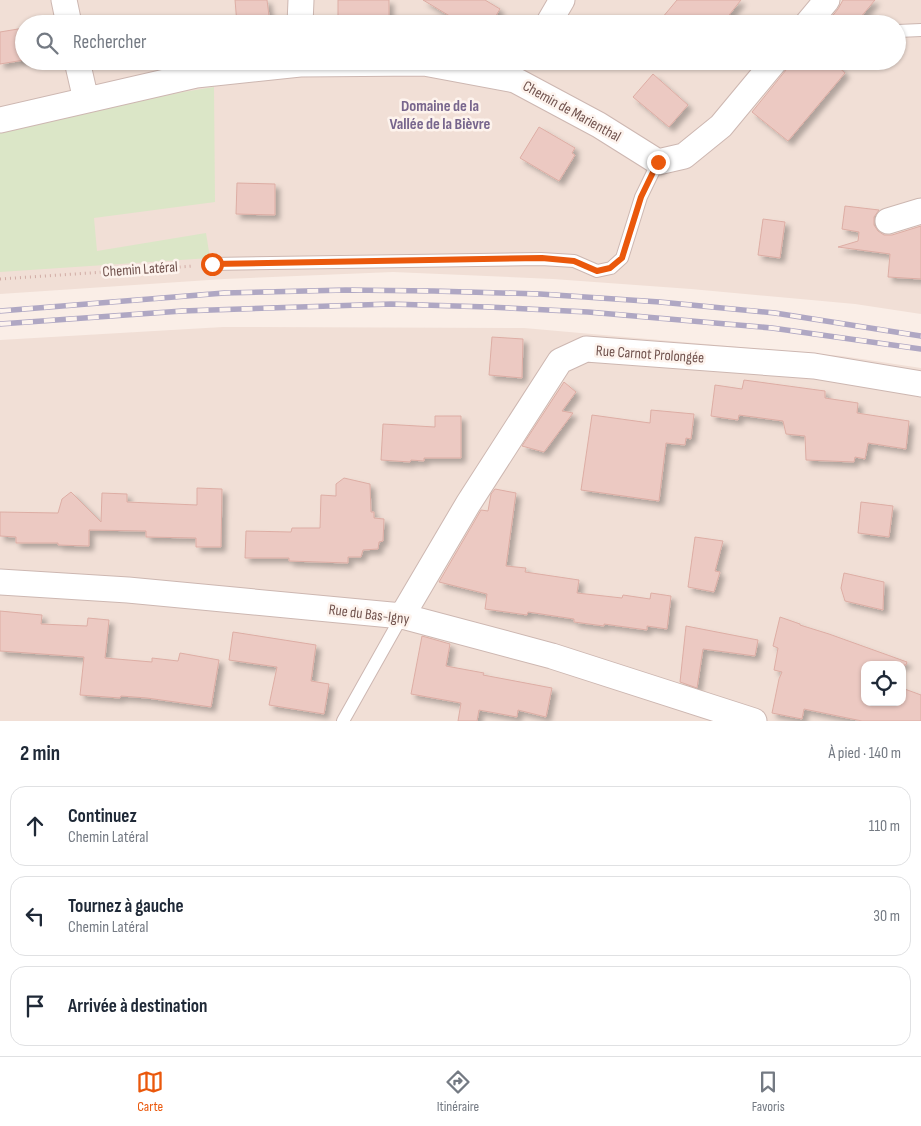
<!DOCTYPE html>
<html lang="fr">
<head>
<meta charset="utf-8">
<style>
	body { margin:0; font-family:"Sofia Sans Condensed",sans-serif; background:#f2f2f3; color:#1f2937 }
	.controls { position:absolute; right:15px; bottom:15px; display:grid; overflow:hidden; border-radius:10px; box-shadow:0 1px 4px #0004 }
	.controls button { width:45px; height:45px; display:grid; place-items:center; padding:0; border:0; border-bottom:1px solid #e0e1e3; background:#fff; color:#1f2937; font:25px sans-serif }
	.stop { position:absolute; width:15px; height:15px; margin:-11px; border:4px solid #ea580c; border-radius:50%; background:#fff }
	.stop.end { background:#ea580c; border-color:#fff; box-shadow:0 1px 5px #0008 }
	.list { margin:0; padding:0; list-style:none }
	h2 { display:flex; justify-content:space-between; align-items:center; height:65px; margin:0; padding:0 20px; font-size:21px }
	h2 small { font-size:16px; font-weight:400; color:#747a83 }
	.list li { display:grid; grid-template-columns:32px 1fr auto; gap:15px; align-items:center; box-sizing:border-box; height:80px; margin:0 10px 10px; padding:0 10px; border:1px solid #e0e1e3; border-radius:15px }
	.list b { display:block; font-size:19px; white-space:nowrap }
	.list p { margin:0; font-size:16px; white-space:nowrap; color:#747a83 }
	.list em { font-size:16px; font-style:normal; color:#747a83 }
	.icon { flex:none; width:28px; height:28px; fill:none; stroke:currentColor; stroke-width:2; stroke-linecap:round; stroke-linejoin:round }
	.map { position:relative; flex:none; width:921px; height:721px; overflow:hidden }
	.search { position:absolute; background:#fff; box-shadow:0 1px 4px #0004; left:15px; right:15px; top:15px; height:55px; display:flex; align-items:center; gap:12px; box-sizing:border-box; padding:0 18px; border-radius:28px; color:#747a83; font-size:19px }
	.sheet { height:335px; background:#fff }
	nav { display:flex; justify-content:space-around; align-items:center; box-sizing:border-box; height:70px; border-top:1px solid #e0e1e3; background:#fff; font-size:14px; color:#747a83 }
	nav a { display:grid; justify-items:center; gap:2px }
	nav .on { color:#ea580c }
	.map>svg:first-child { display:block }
	.residential { fill:#f1dfd6; fill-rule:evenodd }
	.green { fill:#dbe6c7 }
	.building { fill:#ecc9c2; stroke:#ddada4; filter:url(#shadow) }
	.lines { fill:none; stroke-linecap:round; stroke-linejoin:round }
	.service-casing { stroke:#cdb7b1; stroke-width:14 }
	.minor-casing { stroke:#cdb7b1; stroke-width:27 }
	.path { stroke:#d1aca5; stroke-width:3; stroke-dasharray:1 4; stroke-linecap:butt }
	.service { stroke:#fff; stroke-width:12 }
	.minor { stroke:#fff; stroke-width:25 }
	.rail-casing { stroke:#afa7c3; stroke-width:5.5 }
	.rail { stroke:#fdf3ed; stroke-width:4; stroke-dasharray:11; stroke-linecap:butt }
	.route { stroke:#ea580c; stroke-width:6 }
	.labels { text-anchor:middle; stroke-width:5; stroke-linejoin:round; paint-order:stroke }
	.street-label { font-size:15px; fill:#71534e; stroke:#fdf3ed }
	.neighbourhood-label { font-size:16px; font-weight:bold; fill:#78668d; stroke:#fdf3ed }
</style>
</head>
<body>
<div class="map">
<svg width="921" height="721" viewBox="0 0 921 721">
	<defs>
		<filter id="shadow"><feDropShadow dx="4.5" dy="4.5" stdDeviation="2.5" flood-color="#0004"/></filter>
	</defs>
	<rect width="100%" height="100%" fill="#faeee7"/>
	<path class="residential" d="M0,0H921V314L855,304L691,289L553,279L393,272L224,279L0,294ZM24,24H897V61H24Z
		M223,327L524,328L842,356L921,368V721H0V340ZM865,665H902V702H865Z"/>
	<path class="green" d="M214,87L215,202L94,218L97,251L206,233L210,258L0,272V130L183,92Z"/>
	<path class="building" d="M235,0H267L270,24H237Z
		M338,0H389V24H338Z
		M423,0H485L500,9L491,24H463Z
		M677,0H741L722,24H657Z
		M843,0H875L855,24H826L838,9Z
		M24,28V60L0,64V32Z
		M791,61H832L845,73L788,141L752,112L786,70Z
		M653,74L688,105L669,127L633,97Z
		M539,127L575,148L572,153L575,155L559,181L520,158Z
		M237,183L275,184V215L236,214Z
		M845,206L879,210L874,217V225L878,231L884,235H892L921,226V279L888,277L890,254L838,247L858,241L859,232L842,229Z
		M763,219L785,222L780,258L758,255Z
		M492,337L523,339L522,378L489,375Z
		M744,380L825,391V398L858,403L857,413L909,421L906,449L868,443L865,459L855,457L854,462L806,460L805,436L786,434L783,421L739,415L738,420L711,416L715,385L742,389Z
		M564,382L576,392L562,411L573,413L544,452L522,446Z
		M651,410L694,414L691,439L686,438L685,445L666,443L659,501L581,490L592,415L650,423Z
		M435,416H461V458H424V461L411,460L410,462L381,460L383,424L435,427Z
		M344,478L370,484L371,512H374V518L384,519L383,541L379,542L378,549L363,550L361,557H348V563L289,561V558H245L246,531L291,532L292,528H320L321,495L336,496V484Z
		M197,488L222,489L221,547H196V538L146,537V531L89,530V546L58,545V543H16V537L0,536V512L58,513L62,499L71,492L101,522L102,493L127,494V502L197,505Z
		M495,489L516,493L506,566L526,568L525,572L579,580L577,593L622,598L623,595L650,599L651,593L671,596L667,629L647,626V630L604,624V626L574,622V619L528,612L527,615L485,609L487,594L439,582L481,510L488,511L491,494Z
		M861,502L893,506L889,537L858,533Z
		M695,537L723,541L715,571L720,572L714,592L688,587Z
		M844,573L884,582L883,610L845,601L841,588Z
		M0,611L42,615L41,624L87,626L88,618L109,620L105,658L152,662V658L178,661L180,653L219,660L211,707L147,698L121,696L120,698L80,695L84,657L0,651Z
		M780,617L800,624V625L829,634L907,662L906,665H865V702H902V688L921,695V721H862L804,709L802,719L772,713L779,679L782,672L774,670L778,648L773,646Z
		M686,626L758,640L755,656L703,649L697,688L680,682Z
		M233,632L316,645L311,681L329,684L324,714L269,705L277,667L229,660Z
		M422,636L450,644L446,666L484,673L483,675L552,688L546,717L518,710L517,717L479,710L477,721H458L461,703L411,694Z"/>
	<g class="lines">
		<g class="service-casing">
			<path id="service" d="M898,31L921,30
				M212,264L541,259L574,261L597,271L611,268L622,258L641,197L658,162
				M343,721L402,616"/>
		</g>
		<g class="minor-casing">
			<path id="minor" d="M64,0L69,24
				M300,24L301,0
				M548,24L562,0
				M807,24L827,0
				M77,61L86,100
				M0,120L196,75L300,64L424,63L515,80L599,125L658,162L684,156L721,126L775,61
				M888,221L921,211
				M0,582L128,590L402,616L552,656L754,721
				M402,616L468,504L560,361L586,349L814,366L921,384"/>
		</g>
		<path class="path" d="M0,279L194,266"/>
		<use href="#service" class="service"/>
		<use href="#minor" class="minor"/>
		<g class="rail-casing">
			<path id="rail" d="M0,311L224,293L346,290L434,291L540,294L660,302L775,313L921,336
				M0,324L182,311L391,304L488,307L588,312L772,328L921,349"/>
		</g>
		<use href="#rail" class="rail"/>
	</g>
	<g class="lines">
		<path class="route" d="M212,264L542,258L574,261L597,271L610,268L622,258L641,197L658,162"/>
	</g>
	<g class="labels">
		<g class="street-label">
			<text transform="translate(572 111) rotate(29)" y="5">Chemin de Marienthal</text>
			<text transform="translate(140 269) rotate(-4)" y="5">Chemin Latéral</text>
			<text transform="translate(650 354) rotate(4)" y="5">Rue Carnot Prolongée</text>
			<text transform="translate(369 614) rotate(7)" y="5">Rue du Bas-Igny</text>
		</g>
		<g class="neighbourhood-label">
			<text x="440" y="111">Domaine de la<tspan x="440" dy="18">Vallée de la Bièvre</tspan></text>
		</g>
	</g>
</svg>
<div class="controls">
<button><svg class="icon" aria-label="locate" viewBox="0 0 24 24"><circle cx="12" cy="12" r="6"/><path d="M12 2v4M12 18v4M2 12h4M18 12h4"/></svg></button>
</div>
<div class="stop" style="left:212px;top:264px"></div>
<div class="stop end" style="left:658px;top:162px"></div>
<div class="search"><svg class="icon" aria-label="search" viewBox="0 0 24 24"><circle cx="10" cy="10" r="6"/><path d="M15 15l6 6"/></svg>Rechercher</div>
</div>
<section class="sheet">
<h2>2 min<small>À pied · 140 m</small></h2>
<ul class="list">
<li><svg class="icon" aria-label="ahead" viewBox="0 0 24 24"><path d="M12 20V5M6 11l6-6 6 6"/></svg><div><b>Continuez</b><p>Chemin Latéral</p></div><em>110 m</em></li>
<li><svg class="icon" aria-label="left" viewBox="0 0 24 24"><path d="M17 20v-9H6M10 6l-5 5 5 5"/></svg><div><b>Tournez à gauche</b><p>Chemin Latéral</p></div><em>30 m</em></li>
<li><svg class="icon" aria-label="arrive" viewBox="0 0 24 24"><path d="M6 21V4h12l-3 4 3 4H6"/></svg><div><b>Arrivée à destination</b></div></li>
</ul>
</section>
<nav>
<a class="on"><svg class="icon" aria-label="map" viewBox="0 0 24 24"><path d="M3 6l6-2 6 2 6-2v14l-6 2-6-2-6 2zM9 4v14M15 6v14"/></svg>Carte</a>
<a><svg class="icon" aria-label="directions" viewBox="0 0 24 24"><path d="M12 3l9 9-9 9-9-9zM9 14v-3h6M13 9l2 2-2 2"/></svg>Itinéraire</a>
<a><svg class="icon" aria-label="saved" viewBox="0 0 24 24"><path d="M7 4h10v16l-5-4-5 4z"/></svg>Favoris</a>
</nav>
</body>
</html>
